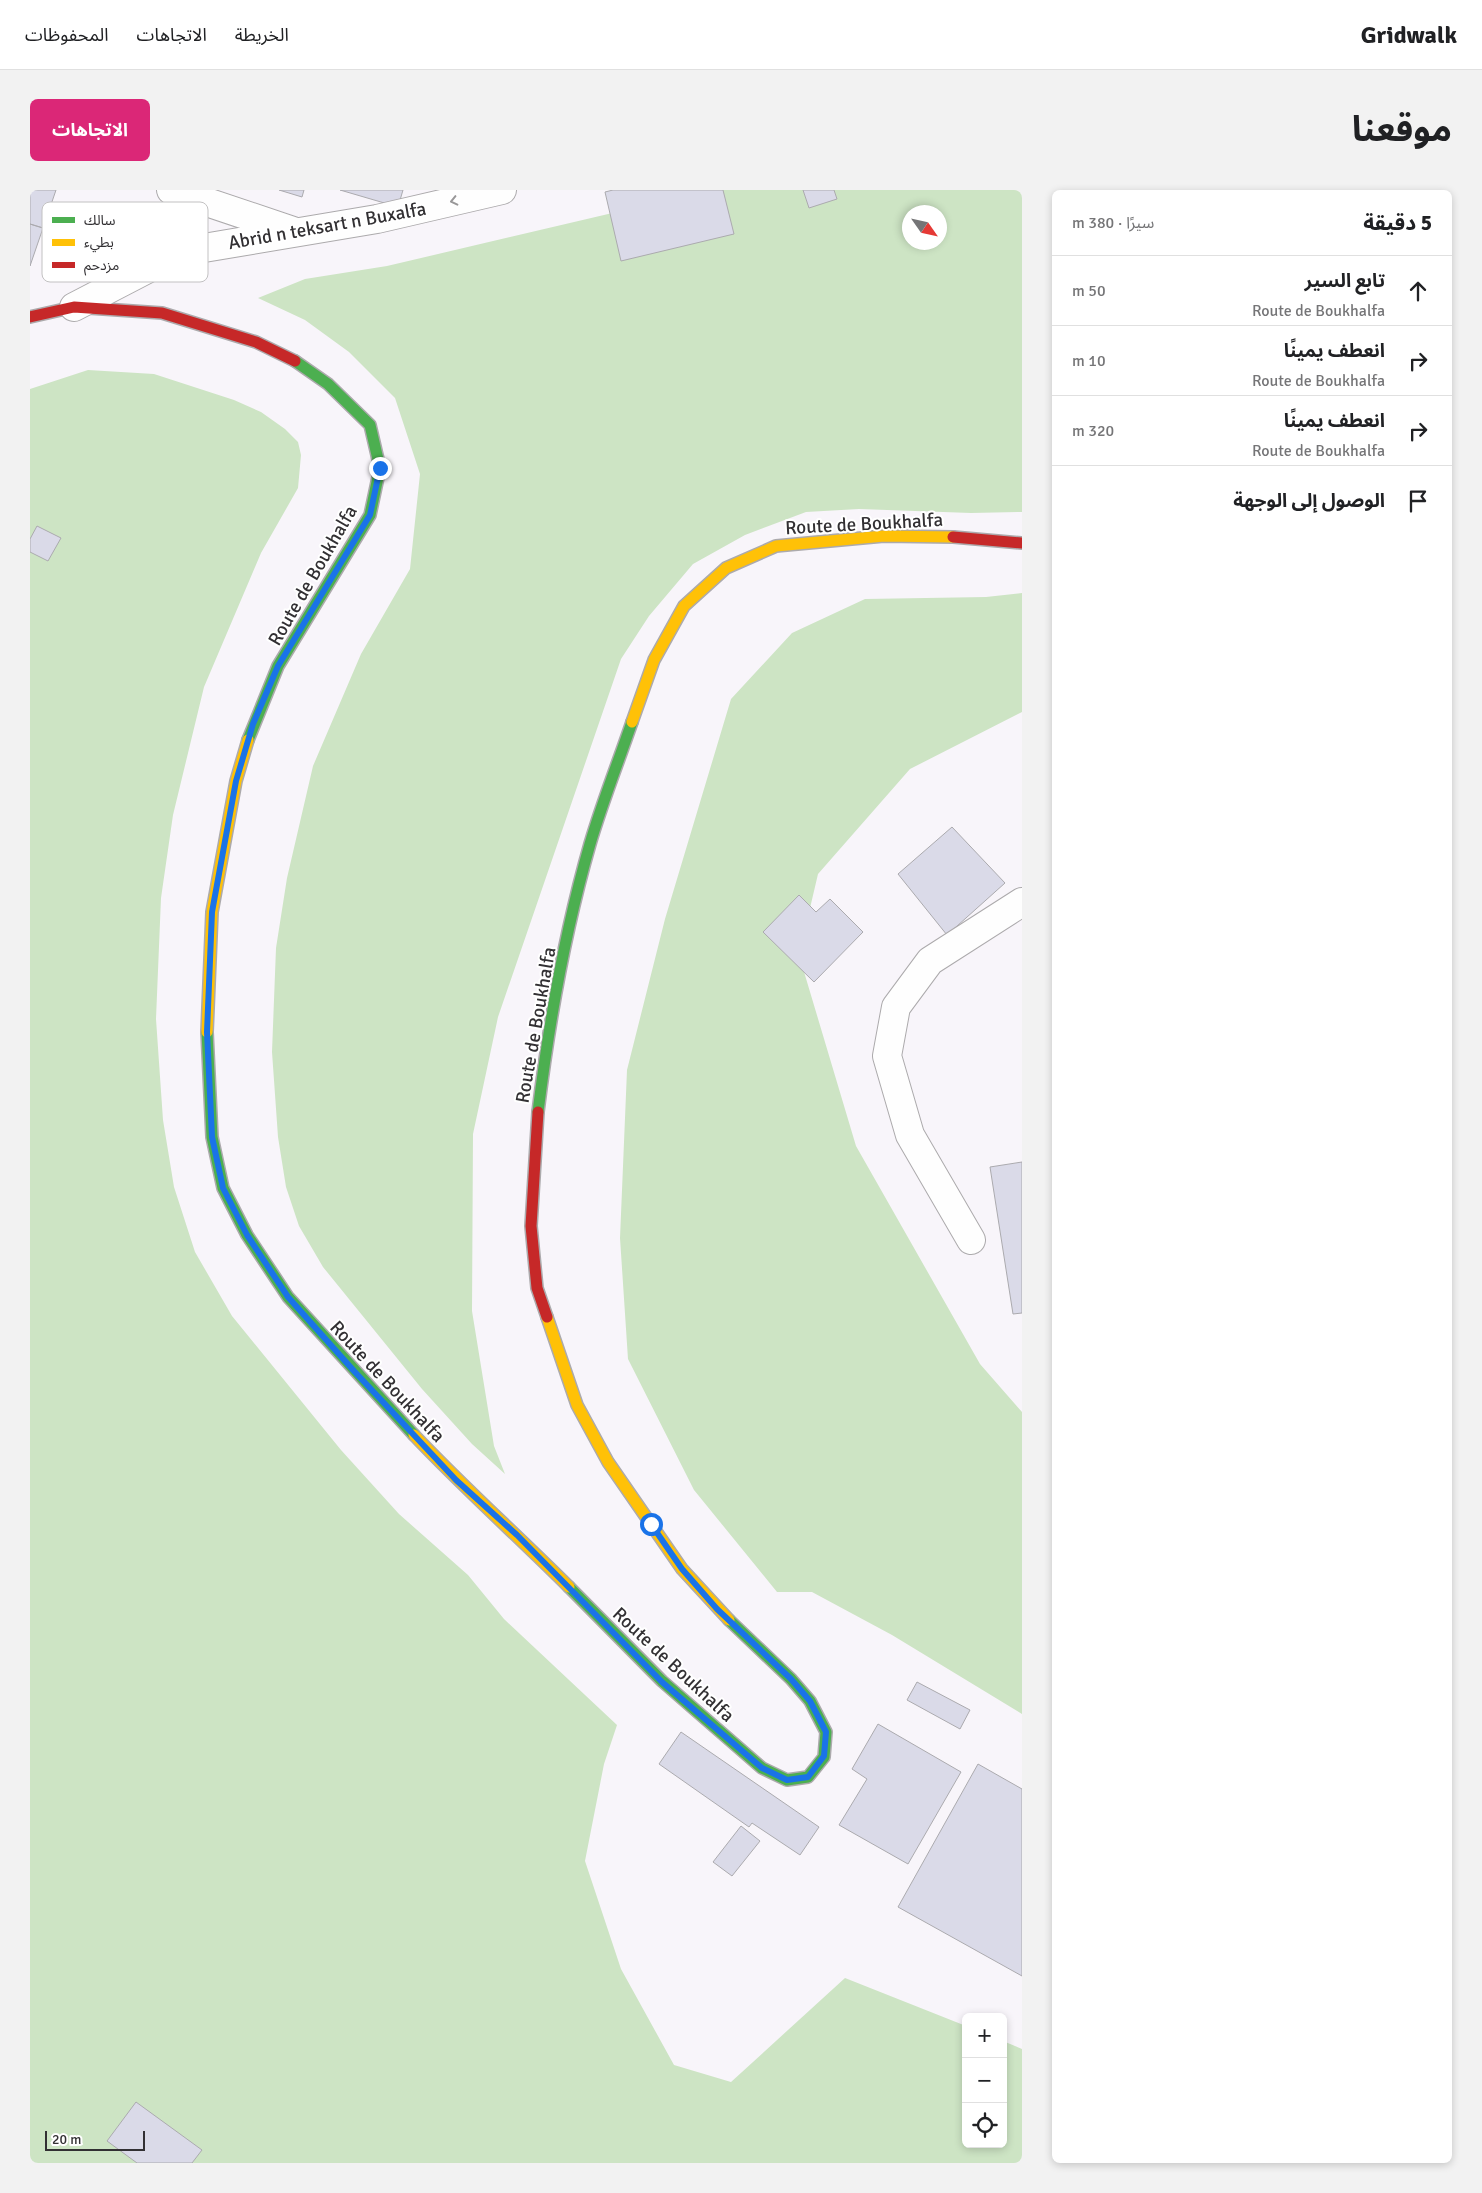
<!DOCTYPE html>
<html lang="ar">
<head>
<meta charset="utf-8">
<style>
	body { margin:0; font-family:Signika,"Noto Sans Arabic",sans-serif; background:#f2f2f2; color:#202124; direction:rtl }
	.controls { position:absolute; right:15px; bottom:15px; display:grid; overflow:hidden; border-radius:8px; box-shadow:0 2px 8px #0003 }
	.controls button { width:45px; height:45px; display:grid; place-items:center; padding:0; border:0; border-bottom:1px solid #e0e0e0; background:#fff; color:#202124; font:25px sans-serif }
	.compass { position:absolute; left:872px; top:15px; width:45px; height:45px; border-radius:50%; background:#fff; box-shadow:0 2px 8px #0003; rotate:124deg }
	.scale { position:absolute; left:15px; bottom:12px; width:100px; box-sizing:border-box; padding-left:5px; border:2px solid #323033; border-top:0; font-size:14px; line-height:18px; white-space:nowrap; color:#323033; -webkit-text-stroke:4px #fff; paint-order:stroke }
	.stop { position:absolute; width:15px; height:15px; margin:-11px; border:4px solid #1a73e8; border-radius:50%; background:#fff }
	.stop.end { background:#1a73e8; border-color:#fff; box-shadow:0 1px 5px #0008 }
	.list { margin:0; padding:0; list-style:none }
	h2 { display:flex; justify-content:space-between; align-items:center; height:65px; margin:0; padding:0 20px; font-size:21px }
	h2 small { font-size:16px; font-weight:400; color:#757577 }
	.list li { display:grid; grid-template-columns:32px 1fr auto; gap:15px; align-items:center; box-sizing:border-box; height:70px; padding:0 20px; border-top:1px solid #e0e0e0 }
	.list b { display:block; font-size:19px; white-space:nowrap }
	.list p { margin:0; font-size:16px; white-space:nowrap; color:#757577 }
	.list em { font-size:16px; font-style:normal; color:#757577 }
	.icon { flex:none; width:28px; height:28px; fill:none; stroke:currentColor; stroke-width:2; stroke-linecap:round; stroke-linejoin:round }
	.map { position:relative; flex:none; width:992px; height:1973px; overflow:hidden; direction:ltr; border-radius:8px }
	header { display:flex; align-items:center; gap:30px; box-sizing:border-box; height:70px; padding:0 25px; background:#fff; border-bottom:1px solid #e0e0e0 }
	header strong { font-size:24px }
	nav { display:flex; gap:28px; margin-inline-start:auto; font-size:18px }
	.intro { display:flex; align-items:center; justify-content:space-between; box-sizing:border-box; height:120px; padding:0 30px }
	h1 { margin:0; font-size:35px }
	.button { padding:12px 22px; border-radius:8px; background:#db2777; color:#fff; font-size:18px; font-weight:700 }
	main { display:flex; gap:30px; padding:0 30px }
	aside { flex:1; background:#fff; border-radius:8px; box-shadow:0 2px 8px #0003 }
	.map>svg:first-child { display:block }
	.grass { fill:#cde4c4; fill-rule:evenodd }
	.building { fill:#dadae8; stroke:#abaaae }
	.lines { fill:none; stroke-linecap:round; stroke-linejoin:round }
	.street-casing { stroke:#acaaac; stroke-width:30 }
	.fast-casing { stroke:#acaaac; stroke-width:14 }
	.slow-casing { stroke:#acaaac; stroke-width:14 }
	.jam-casing { stroke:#acaaac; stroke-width:14 }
	.street { stroke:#fefefe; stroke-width:28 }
	.fast { stroke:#4caf50; stroke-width:11 }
	.slow { stroke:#ffc107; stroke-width:11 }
	.jam { stroke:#c62828; stroke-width:11 }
	.oneway { stroke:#989798 }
	.route { stroke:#1a73e8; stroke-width:6 }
	.labels { text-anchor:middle; stroke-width:4; stroke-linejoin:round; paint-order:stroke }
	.street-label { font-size:19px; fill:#323033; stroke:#fff }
	.key { fill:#fff; stroke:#c2c1c2; stroke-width:1 }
	.key-label { font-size:14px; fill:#323033 }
</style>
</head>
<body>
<header>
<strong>Gridwalk</strong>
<nav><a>الخريطة</a><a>الاتجاهات</a><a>المحفوظات</a></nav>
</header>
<div class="intro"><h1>موقعنا</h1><a class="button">الاتجاهات</a></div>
<main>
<aside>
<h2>5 دقيقة<small>سيرًا · 380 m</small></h2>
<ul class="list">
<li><svg class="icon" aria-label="ahead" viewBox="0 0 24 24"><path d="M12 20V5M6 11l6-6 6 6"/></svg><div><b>تابع السير</b><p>Route de Boukhalfa</p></div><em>50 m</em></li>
<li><svg class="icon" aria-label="right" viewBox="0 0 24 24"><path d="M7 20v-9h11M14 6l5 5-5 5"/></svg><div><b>انعطف يمينًا</b><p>Route de Boukhalfa</p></div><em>10 m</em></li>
<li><svg class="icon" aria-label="right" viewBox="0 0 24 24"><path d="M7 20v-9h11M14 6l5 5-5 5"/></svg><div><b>انعطف يمينًا</b><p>Route de Boukhalfa</p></div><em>320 m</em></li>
<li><svg class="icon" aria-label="arrive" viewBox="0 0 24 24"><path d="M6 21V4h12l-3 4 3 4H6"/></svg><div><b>الوصول إلى الوجهة</b></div></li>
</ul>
</aside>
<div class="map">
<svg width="992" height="1973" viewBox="0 0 992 1973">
	<rect width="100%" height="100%" fill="#f8f5fa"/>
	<path class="grass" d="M665,0H992V322L941,323L829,319L776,322L715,345L663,374L619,426L591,469L468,827L443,944L442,1121L464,1256L475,1284L442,1254L392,1199L293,1077L269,1036L256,997L248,947L242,862L246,758L257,688L283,576L331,464L380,379L390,284L365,208L319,162L275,130L228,108L275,89L357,76L591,21ZM879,22H909V52H879Z
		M58,180L124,184L204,210L231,222L255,239L268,252L271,265L268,298L231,363L174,497L143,625L131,708L126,829L133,930L144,997L165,1062L202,1126L311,1260L369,1324L438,1385L474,1429L587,1535L574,1574L555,1671L591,1779L644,1875L701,1892L815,1788L936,1836V1954H973V1851L992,1859V1973H0V199Z
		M992,403V522L880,579L788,684L769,765L826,956L950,1174L992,1222V1524L862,1445L782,1402H747L664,1300L598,1169L590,1048L597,880L635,729L701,509L762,443L835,409L956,407Z"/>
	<path class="building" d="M0,0H26L13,38L0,34Z
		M249,0H274L272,7Z
		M310,0H373L368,17Z
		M583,0H693L704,44L591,71L575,2Z
		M773,0H804L807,9L779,18Z
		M0,34L13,38L0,76Z
		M7,336L31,348L18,371L0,362V349Z
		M922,637L975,693L917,745L868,684Z
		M769,705L786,722L800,709L833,742L784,792L733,742Z
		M992,972V1123L983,1124L960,977Z
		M887,1492L940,1520L930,1539L877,1510Z
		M848,1534L931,1582L878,1674L809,1635L837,1589L822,1579Z
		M651,1542L789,1637L770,1665L722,1633L719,1637L629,1574Z
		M948,1574L992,1599V1786L868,1717Z
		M711,1636L730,1651L702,1686L683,1672Z
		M106,1912L172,1960L162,1973H107L77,1951Z"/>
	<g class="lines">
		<g class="street-casing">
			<path id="street" d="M141,0L263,41
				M44,117L150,62L347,29L472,0
				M941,1050L880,945L857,866L866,817L900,771L992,712"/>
		</g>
		<g class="fast-casing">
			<path id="fast" d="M218,550L248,476L340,325L350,278L340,235L298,194L265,171
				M177,842L182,947L193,998L217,1045L258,1107L384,1245
				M508,922C519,832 535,741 560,654C572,613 588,573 602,532
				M539,1397L632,1491L732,1578L757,1590L778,1587L794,1567L796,1542L780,1511L761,1489L699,1430"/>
		</g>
		<g class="slow-casing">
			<path id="slow" d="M602,532L624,470L654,416L696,378L746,356L854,346L923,347
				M177,842L182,722L206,591L218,550
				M517,1127L547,1215L578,1272L652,1379L699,1430
				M384,1245C434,1298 488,1346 539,1397"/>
		</g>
		<g class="jam-casing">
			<path id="jam" d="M0,127L44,117L132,123L226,152L265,171
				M923,347L992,353
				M508,922L501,1036L507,1098L517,1127"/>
		</g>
		<use href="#street" class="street"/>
		<use href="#fast" class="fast"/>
		<use href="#slow" class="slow"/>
		<use href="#jam" class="jam"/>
	</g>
	<defs><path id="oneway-chevron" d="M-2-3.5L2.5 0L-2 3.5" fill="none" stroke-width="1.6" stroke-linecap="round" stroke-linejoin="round" transform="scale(1.25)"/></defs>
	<use class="oneway" href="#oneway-chevron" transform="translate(424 11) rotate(167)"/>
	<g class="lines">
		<path class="route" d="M350,278L340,325L248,476L223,534L206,591L182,722L177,842L182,947L193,998L217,1045L258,1107L324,1181L426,1290L487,1345L632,1492L732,1578L757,1590L778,1587L794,1566L796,1542L780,1511L761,1489L687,1419L652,1379L621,1334"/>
	</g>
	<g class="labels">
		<g class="street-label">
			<text transform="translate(297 35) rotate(-10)" y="7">Abrid n teksart n Buxalfa</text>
			<text transform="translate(834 333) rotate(-3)" y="7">Route de Boukhalfa</text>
			<text transform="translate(282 385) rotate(-60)" y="7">Route de Boukhalfa</text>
			<text transform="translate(505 835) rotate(-80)" y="7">Route de Boukhalfa</text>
			<text transform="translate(358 1191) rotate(47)" y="7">Route de Boukhalfa</text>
			<text transform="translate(644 1474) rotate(43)" y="7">Route de Boukhalfa</text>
		</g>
	</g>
	<rect x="12" y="12" width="166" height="80" rx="8" class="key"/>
	<rect x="22" y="27" width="23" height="6" fill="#4caf50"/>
	<rect x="22" y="49" width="23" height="7" fill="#ffc107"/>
	<rect x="22" y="72" width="23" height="6" fill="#c62828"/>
	<g class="key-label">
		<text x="54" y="35">سالك</text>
		<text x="54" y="57">بطيء</text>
		<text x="54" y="80">مزدحم</text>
	</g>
</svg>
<div class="controls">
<button>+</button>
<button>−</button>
<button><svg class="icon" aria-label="locate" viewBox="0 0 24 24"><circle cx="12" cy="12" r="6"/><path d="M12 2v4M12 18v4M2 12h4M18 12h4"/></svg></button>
</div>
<svg class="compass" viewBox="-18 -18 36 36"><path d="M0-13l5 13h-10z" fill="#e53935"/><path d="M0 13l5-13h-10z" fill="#757577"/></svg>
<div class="scale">20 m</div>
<div class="stop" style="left:621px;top:1334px"></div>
<div class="stop end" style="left:350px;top:278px"></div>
</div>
</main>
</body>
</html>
